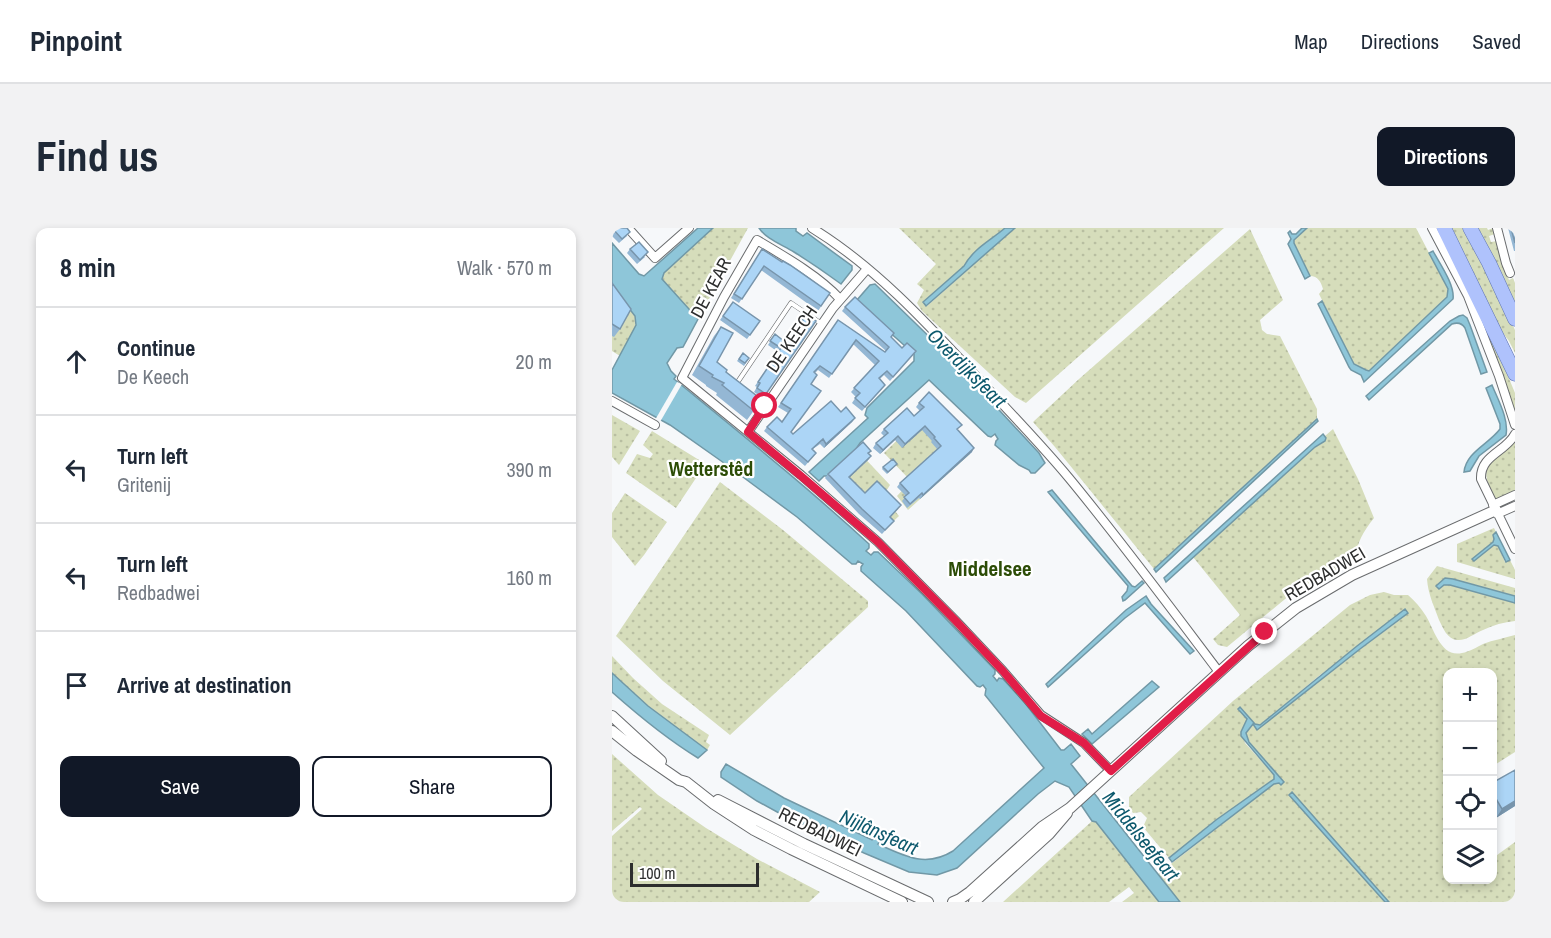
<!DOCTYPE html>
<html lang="en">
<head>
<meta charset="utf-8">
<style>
	body { margin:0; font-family:"Archivo Narrow",sans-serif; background:#f2f2f3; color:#1f2937 }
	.controls { position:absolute; right:18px; bottom:18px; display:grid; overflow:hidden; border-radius:12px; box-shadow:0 3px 9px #0003 }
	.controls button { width:54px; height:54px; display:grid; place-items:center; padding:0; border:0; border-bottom:2px solid #e0e1e3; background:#fff; color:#1f2937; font:30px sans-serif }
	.scale { position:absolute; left:18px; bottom:15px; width:129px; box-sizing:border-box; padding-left:6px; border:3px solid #2d2e2e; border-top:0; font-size:16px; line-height:21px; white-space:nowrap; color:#2d2e2e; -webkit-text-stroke:4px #fff; paint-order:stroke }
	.stop { position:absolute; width:18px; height:18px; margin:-14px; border:4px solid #e11d48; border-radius:50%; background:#fff }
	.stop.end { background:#e11d48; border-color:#fff; box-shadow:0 2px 6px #0008 }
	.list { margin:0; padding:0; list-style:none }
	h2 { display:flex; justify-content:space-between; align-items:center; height:78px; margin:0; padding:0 24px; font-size:26px }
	h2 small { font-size:20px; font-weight:400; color:#747a83 }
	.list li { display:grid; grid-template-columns:39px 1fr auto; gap:18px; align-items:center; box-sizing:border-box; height:108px; padding:0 24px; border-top:2px solid #e0e1e3 }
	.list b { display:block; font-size:22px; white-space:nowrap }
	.list p { margin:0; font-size:20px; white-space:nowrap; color:#747a83 }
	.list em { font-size:20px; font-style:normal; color:#747a83 }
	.actions { display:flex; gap:12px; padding:18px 24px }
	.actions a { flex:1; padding:14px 0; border:2px solid #111827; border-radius:12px; text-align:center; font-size:21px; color:#111827 }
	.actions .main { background:#111827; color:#fff }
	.icon { flex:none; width:33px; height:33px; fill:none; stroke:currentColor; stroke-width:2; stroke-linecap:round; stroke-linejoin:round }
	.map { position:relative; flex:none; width:903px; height:674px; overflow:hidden; border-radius:12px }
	header { display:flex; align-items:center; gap:36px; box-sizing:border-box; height:84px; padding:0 30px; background:#fff; border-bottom:2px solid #e0e1e3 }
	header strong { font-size:28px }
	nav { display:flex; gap:33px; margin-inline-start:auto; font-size:21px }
	.intro { display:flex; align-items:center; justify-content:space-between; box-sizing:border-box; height:144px; padding:0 36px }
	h1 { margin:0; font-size:42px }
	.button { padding:15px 27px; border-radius:12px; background:#111827; color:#fff; font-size:21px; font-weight:700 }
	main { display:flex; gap:36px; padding:0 36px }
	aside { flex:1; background:#fff; border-radius:12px; box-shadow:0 3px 9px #0003 }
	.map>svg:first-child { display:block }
	.grass { fill:url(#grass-dots) }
	.water { fill:#8ec6d9; stroke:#7198a6; stroke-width:1.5 }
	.pier { fill:#f6f8fa }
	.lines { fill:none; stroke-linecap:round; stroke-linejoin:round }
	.service-casing { stroke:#6a6c6e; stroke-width:5 }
	.minor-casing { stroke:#6a6c6e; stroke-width:10 }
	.tertiary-casing { stroke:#6a6c6e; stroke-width:12 }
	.primary-casing { stroke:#5f74b3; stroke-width:15 }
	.service { stroke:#fff; stroke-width:4 }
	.minor { stroke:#fff; stroke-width:8 }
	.tertiary { stroke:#fff; stroke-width:10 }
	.primary { stroke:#afc2fc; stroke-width:14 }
	.wall { fill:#94b7d4 }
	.shaded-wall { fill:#7895ac }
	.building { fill:#acd5f6; stroke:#7895ac; stroke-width:1.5 }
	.route { stroke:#e11d48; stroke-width:8 }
	.labels { text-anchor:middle; stroke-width:4.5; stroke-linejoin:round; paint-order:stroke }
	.street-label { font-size:18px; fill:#2d2e2e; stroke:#fff }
	.water-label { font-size:20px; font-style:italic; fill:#0d596d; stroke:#fff }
	.neighbourhood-label { font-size:20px; font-weight:bold; fill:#2c4c06; stroke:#fff }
	.quarter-label { font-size:21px; font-weight:bold; fill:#2c4c06; stroke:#fff }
</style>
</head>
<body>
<header>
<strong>Pinpoint</strong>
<nav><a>Map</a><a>Directions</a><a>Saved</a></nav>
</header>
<div class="intro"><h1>Find us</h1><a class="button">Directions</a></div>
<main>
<aside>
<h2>8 min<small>Walk · 570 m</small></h2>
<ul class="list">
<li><svg class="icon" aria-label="ahead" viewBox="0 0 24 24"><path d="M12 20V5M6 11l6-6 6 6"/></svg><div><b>Continue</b><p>De Keech</p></div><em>20 m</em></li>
<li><svg class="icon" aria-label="left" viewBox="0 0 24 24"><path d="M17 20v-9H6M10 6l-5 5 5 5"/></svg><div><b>Turn left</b><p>Gritenij</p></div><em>390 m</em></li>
<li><svg class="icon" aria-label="left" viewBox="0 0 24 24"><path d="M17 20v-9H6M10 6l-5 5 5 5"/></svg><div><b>Turn left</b><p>Redbadwei</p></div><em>160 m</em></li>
<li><svg class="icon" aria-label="arrive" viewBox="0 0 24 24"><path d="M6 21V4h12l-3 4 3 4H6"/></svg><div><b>Arrive at destination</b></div></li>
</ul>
<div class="actions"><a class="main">Save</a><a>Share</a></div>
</aside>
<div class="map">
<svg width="903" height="674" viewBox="0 0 903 674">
	<defs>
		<pattern id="grass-dots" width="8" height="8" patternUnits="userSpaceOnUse" patternTransform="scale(1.5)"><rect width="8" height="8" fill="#d6ddbb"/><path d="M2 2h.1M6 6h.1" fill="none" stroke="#b8bea1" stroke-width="1.8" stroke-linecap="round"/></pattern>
	</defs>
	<rect width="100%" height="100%" fill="#f6f8fa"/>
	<path class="grass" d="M101,0H136L86,91L50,52L52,45Z
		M287,0H393C378,13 362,20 352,38L311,74L315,78L403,0H612L414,175L403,169L310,83L305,75L312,62L305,56L324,36Z
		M695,0H804L836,61L835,69L830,74L757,143H754L742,136L707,66L711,61C709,54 706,48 698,48L682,15V12Z
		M824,0H827L874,95L903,165V186Z
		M837,0H852L903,102V125L897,113L884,96Z
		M863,0H875L876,2L881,0L883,6L877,8L879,14L885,13L892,40L897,52L901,50L903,55V80Z
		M638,1L671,72L648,92L650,102L655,106L668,108L705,181V191L542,341L443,219L421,194L467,151Z
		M0,58L23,88C27,102 15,116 8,128L0,123Z
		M319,179L358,226L296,282L285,268L297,255V251L272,225Z
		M0,187L28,203L7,237L0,229Z
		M721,201L746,251L762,290C751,304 745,314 743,332L684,362L615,419L606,417L601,411L628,387L581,329L703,219L709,216L714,211L713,208Z
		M40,203L92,235L90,241L64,280L14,245L25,226L38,230L41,226L31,217Z
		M903,214V264L884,273C864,234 877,239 903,214Z
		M244,221L278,257L271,268L287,288L270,304L215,248Z
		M108,254L171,302L256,373V379L118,507L51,453L4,408Z
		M13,265L55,294L32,327L23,338L0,309V285Z
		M882,300L884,304L881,307L882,311L881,314L860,331L862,333L882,317L886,318L893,334L898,332L903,342V351L845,334V316Z
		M825,338L903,360V368L837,350L831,352L832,357H838L903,375V393C892,394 881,397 871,402C863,405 854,413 845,412C835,411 831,400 827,392C822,378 816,366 815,351Z
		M772,364L782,367H796C803,373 809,380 814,388C822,401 829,430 850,425C857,424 865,419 871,416C881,412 893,410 903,407V524L881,538L880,445H836V652H880L881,630L903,614V674H777L680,565L678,567L773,674H568L546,646L662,556L667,555C664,535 639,525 634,505L640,496L646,501L748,421L796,386L708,447L648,497L643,496L628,479L626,481L635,491V493L629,504L633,515L662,547V551L604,592L557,630L531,599L535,590L529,584L521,585L517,580V569L621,473L738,377L758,367Z
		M0,428L21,450L50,476L97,507L94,514L98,517L95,522L36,478L3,448L0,445Z
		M0,526L46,567L94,600L145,631L208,664L197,674H0V608L30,581L28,579L0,603Z
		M480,593L484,594L547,674H510L522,665L517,659L497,674H391Z"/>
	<path class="water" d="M86,0H101L52,45L50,51L86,91L71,119L65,120L55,135L59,143L64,148L62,151C128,205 194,258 257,316V320L254,323L259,327L262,324H266L310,366L383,442V446L381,448L385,453L387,450L391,451L413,475L449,522H452L459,516L468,528L459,536L568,674H547L484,594L480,593L457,559L443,553L426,566L345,640L325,647L297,644L252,625L167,585L145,573L109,549V544L114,536L172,570L260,612L274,602L277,604L266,616C292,628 314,640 341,623L432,540L373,467L374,461L371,457L368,459L365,458L294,383L249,343V339L251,336L246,333L244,336H240L185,289L112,235L58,197L0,165V142L24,97L23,88L0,58V15L27,46L32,48Z
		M147,0H184V3L191,8L195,5L240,38V42L229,56C214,45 198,34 182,24C171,17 154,11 147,0Z
		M393,0H403L314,78L311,74L352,38C362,20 378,13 393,0Z
		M690,0H695L682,12V15L698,48L693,51L676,16L679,11L676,5L678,3L680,6H684Z
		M821,23C828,36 843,57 841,71L752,154L749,147L739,142L737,139L706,76L710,73L742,136L754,142L757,143L835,69L836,61L817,25Z
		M263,56L337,128L427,225L433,235L423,245H419L417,242L407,237L383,217L384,213L386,211L383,206L379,209L376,208L317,152L248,215L244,221L215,248H212L207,253L197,244L256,190L253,187L255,180L302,133V126L247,77L245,72L258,57Z
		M851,87L855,90L858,97L875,144L869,146L853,100C850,95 846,94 840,96L757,172L754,168L838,93L847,88Z
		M880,157C886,172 897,191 894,207L867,228L858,243L852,244C854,224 877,216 888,201V196L874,160Z
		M705,191L706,193L544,344L542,341Z
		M711,206L714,210L713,213L703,219L554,354L552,350Z
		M440,262L520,358L523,359L530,353L532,355L513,372L511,373L510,369L515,363L516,358L436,264Z
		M884,304L898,332L894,334L886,318L882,317L862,333L860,331L881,314L882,311L881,307Z
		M833,350L841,351L903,368V375L838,357H832L827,361L824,358Z
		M534,368L539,376L582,423L578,426L533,375L513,390L436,459L434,456L514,382Z
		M793,381L796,385L748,421L645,502L641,496L634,505L637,514L672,554L669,557L667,555L662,556L560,634L557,630L604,592L662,551V547L629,508V504L635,491L626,481L628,479L643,496L648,497L745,418Z
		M0,445L36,478L95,522L86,530C55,511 27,488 0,464Z
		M540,453L547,459L480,516L470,506L476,501L480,506Z
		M680,564L777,674H773L677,567Z"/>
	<path class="pier" d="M65,154L70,156L48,194L43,192Z"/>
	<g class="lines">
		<g class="service-casing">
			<path id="service" d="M125,155L179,75L210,96"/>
		</g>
		<g class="minor-casing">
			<path id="minor" d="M16,0L43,30L77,0
				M200,0C262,38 313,93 362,146C394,180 427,214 457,250C509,313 558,379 607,444
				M820,0L856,68L887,148L903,197
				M885,0L894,35L898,45
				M228,71C207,48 172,28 145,12L112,69L70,150L189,247L266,314L343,392L391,443L429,487L472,515L499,543
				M0,173L43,197
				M136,204L221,80L255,41
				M903,206C894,224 868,227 869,251L903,321
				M881,277L903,267
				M885,286L903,278"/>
		</g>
		<g class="tertiary-casing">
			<path id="tertiary" d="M0,488L49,533
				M0,503L25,523L67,552L74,554L102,576L142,602L179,621L290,674
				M106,572L192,616L316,674
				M341,674L348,671L358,664L430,599L458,580L636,418L684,380L740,347L884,282
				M362,674L437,606L455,585"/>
		</g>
		<g class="primary-casing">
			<path id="primary" d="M832,0L903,146
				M858,0L877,35L903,91"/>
		</g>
		<use href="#service" class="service"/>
		<use href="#minor" class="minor"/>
		<use href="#tertiary" class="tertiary"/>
		<use href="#primary" class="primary"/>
	</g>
	<path class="wall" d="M0,0L15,8L7,15L0,8Z
		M896,0H903V23H902Z
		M18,21L33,29L25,36L15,25Z
		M150,21L218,65L206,83L149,42L127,75L119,70Z
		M0,55L8,101L2,109L0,108Z
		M121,74L148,93L135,111L108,92Z
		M233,79L279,110L290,120L304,123L278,153L272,147L268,151L270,161L250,183L240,175L244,169L239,164L263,137L241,116L217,150L206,142L203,145L179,204L181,206L229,184L243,190L240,194L212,220L208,216L201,221L204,225L193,238L152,203L155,199L170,194L176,185L166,179L226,92L273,124L274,123L230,83Z
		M109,99L105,134L114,144L148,174L135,192L104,167L105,165L94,158V157L80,147L102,108Z
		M163,106L173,114L154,166L151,170L142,164L145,159L143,158L166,124L156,117Z
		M131,125L137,130L132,138L125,133Z
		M307,175L346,202L360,224L308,271L307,270L295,280L290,273L294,268L285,259L288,255L325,221L319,214L320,213L310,202L290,220L283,212L268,226L261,220L264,215L272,208L269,205L272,201L302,188L308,183L304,179Z
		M259,223L257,226L259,228L256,232L237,249L253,265L286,281L278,289L282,293L270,306L247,286L213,250L216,246Z
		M285,236L275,246L270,241L271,239Z
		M880,555L903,578L884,590L880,584Z"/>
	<path class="shaded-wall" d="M243,190L240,194L212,220L214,216Z
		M313,198L310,202L290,220L293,216Z
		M286,208L283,212L268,226L271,222Z
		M362,220L360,224L308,271L311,267Z
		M259,228L256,232L234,253L237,249Z
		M903,573V578L884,590L890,581Z"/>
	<path class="building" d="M0,0H15L18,4L10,11Z
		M899,0H903V15Z
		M27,14L36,24L28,32L18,21Z
		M150,21L170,34L171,33L178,37L218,65L209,78L152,38L130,71L122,66Z
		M0,55L19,81L8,101L0,96Z
		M243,69L282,105L279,109L290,120L295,115L304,123L281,149L275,143L267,150L273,157L253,179L243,170L248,165L242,160L267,133L244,112L220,146L208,138L202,144L205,147L199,156L209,163L179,204L181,206L219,173L229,184L234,179L243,190L214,216L211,211L200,221L204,225L196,234L155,199L165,189L170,194L179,181L169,175L226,92L273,124L277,119L233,79Z
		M121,74L148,93L138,107L111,88Z
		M194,87L204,93L154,166L145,160L148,155L146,154L169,120L158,113L163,106L173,114L189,90L191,92Z
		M109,99L121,105L105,134L115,142L114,144L145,168L144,170L148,174L142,183L110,157L112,155L100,149L101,147L87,138Z
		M131,125L137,130L133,135L127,131Z
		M317,164L350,197L345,201L362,220L311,267L310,265L298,276L292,269L297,265L288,255L329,218L322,210L323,209L313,198L293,216L286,208L271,222L264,215L276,205L272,201L295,180L302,188L312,179L307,175Z
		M251,214L259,223L256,225L259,228L237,249L253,265L265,253L289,277L278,289L282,293L273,302L250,281L216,246Z
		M281,231L285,236L276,244L271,239Z
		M903,542V573L890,581L880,564V555Z"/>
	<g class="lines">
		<path class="route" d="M153,178L136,204L189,248L266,314L343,392L391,443L429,488L472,515L499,543L653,404"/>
	</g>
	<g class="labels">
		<g class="street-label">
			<text transform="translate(99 60) rotate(-62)" y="6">DE KEAR</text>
			<text transform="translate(180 111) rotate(-56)" y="6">DE KEECH</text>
			<text transform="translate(713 346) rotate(-30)" y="6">REDBADWEI</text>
			<text transform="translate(208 604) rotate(26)" y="6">REDBADWEI</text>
		</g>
		<g class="water-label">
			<text transform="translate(355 140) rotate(45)" y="7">Overdijksfeart</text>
			<text transform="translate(267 604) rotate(24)" y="7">Nijlânsfeart</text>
			<text transform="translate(529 608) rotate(51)" y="7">Middelseefeart</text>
		</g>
		<g class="neighbourhood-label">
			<text x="99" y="248">Wetterstêd</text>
		</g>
		<g class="quarter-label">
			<text x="378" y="348">Middelsee</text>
		</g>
	</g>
</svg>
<div class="controls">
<button>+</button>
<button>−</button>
<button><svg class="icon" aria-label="locate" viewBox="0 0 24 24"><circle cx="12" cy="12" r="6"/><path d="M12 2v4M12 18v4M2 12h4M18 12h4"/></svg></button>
<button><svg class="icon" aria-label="layers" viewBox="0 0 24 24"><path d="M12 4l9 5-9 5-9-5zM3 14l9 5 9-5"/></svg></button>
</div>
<div class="scale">100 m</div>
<div class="stop" style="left:153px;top:178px"></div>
<div class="stop end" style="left:653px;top:404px"></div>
</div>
</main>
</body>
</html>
